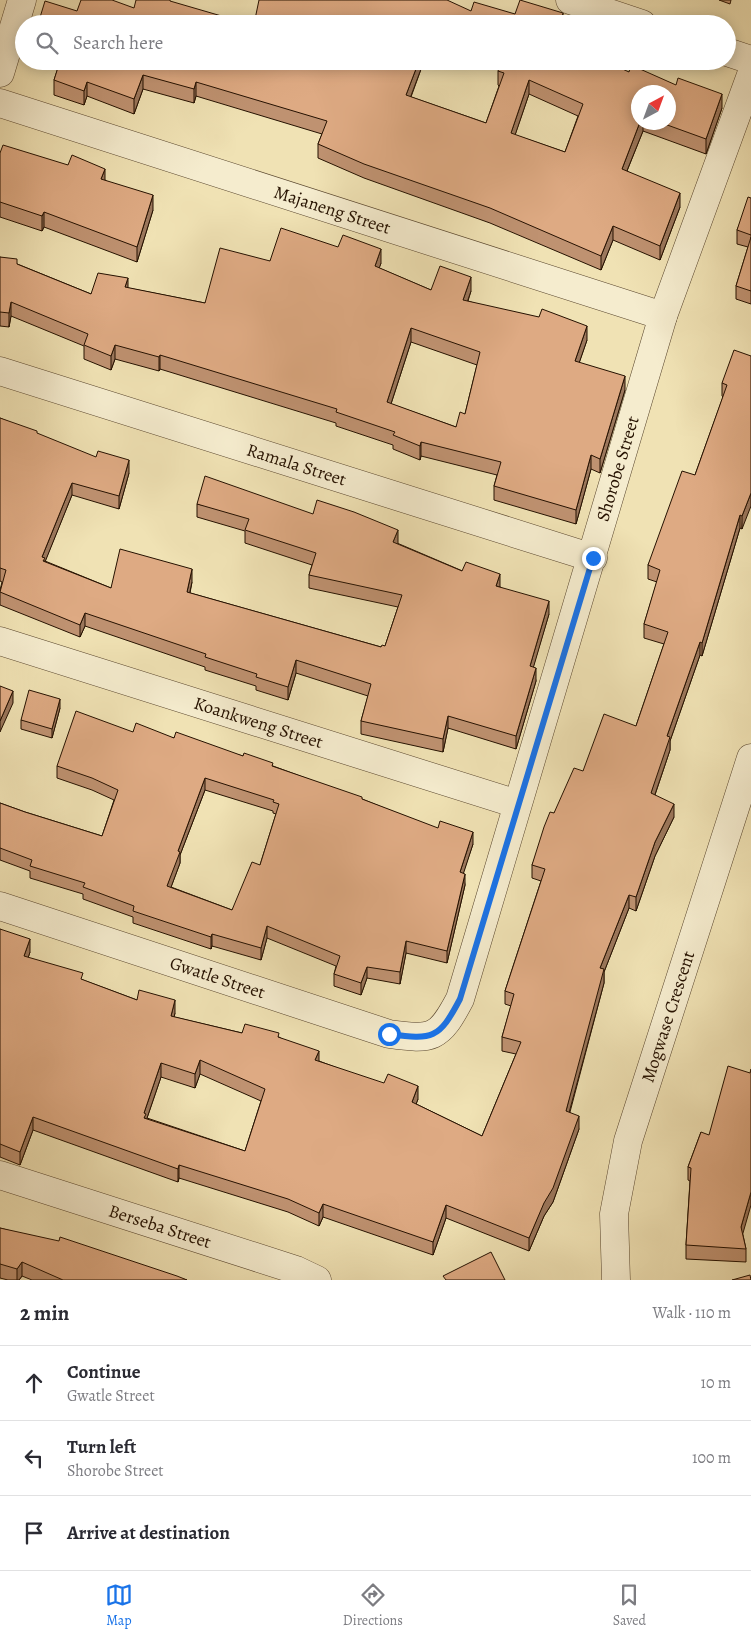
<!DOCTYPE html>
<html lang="en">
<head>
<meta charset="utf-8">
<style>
	body { margin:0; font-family:Alegreya,serif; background:#f2f2f3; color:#2b2b33 }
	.compass { position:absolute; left:631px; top:85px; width:45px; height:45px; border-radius:50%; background:#fff; box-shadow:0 2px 12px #0003; rotate:41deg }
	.stop { position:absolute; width:15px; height:15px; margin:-11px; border:4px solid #1a73e8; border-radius:50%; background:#fff }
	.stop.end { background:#1a73e8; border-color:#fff; box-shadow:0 1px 5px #0008 }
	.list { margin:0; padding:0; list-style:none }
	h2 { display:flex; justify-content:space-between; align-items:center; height:65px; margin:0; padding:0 20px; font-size:21px }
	h2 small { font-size:16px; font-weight:400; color:#7c7c81 }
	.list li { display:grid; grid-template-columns:32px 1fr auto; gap:15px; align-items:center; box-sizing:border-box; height:75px; padding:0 20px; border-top:1px solid #e1e1e2 }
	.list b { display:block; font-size:19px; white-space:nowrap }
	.list p { margin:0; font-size:16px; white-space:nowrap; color:#7c7c81 }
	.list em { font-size:16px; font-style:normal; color:#7c7c81 }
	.icon { flex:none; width:28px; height:28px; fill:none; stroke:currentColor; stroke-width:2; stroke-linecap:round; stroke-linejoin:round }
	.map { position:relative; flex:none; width:751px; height:1280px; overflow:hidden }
	.search { position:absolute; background:#fff; box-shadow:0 2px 12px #0003; left:15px; right:15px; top:15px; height:55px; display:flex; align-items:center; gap:12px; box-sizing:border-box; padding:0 18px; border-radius:28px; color:#7c7c81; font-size:19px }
	.sheet { height:290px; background:#fff }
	nav { display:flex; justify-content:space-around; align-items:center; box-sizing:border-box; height:70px; border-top:1px solid #e1e1e2; background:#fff; font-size:14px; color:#7c7c81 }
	nav a { display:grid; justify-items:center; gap:2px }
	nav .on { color:#1a73e8 }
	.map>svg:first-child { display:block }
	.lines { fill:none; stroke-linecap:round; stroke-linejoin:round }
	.minor-casing { stroke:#58452d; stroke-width:29 }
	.minor { stroke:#f5ecce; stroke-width:28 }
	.wall { fill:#bf9271; stroke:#251100; fill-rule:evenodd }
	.shaded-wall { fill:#9b775c; stroke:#251100 }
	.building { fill:#deaa83; stroke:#251100; fill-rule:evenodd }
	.route { stroke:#1a73e8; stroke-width:6 }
	.labels { text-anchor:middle; stroke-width:4; stroke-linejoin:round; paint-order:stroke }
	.street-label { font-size:18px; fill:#251100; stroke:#f5ecce }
</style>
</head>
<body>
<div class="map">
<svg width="751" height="1280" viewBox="0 0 751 1280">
	<rect width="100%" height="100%" fill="#f0e2b4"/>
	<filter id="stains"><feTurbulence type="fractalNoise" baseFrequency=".004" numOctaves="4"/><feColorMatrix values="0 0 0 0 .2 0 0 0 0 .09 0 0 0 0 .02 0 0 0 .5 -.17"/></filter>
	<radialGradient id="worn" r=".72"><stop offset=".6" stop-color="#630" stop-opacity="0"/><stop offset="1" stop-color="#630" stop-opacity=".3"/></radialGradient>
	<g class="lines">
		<g class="minor-casing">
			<g id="minor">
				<path d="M570,0L642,24"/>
				<path d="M727,52L751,60"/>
				<path d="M0,73L22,0"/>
				<path id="s1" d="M0,103L663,316"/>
				<path id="s2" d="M0,371L593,558"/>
				<path id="s3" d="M0,641L517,804"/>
				<path id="s4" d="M0,906L389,1034C433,1040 439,1039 460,999L663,316L751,75"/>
				<path id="s5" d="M0,1175L296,1270L317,1280"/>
				<path id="s6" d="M616,1280L614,1214L628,1141L751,758"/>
			</g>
		</g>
		<use href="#minor" class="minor"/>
	</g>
	<path class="wall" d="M719,0H731L730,4Z
		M37,61H424L411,97L486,123L499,86L498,85V71L629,72L722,108L706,154L643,131L627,171L680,207L660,260L613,240L601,270L490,223L364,178L318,158V144L322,134L196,96L194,103L143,89L134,114L87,96L84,105L54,95V80L58,68ZM638,92L668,122H638ZM529,94L578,116L565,152L515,135Z
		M0,153L105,180L153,210L137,262L44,227L42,231L0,217Z
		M751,198V304L736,299V286L748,247L737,244V230Z
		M0,257L91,294L128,288L205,303L270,261L381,263L379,268L431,290L471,291L468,301L587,340L579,363L625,390L600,473L591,469L576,524L494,500V486L497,475L421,456L420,460L393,449V445L336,426V423L160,369L159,371L115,359L111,370L84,359V346L11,316L9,327L0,326ZM411,342L477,365L465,414L456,427L391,404Z
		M751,356L742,529L740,528L702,656L700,655L670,741V750L655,795L674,817L655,856L636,911L629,908L604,972V983L570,1112L579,1129L553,1202L544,1216L529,1251L446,1218L433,1255L323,1217L319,1226L288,1212L179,1178L178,1182L33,1130L20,1165L0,1157V929L30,952L28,958L83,980L137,1000L175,1013L174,1017L242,1033L279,1037L319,1061L418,1099L416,1104L482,1136L516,1054L502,1051V1037L511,1006L505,1004V991L541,881L532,878V865L554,813L583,771L636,726L664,644L644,638V624L657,582L648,579V565L695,475L723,397L722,396V383ZM200,1074L261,1101L245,1151L147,1118L161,1077L195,1088Z
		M0,418L129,473L119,509L72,495L45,561L111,588L192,582L190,593L381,647L385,646L398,607L309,588V575L312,565L245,543V531L197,517V504L397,543L500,587L549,614L533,667L536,681L516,749L448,728L443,752L361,734V721L368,696L296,673L288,700L256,690V686L205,670V667L85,626L80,637L0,605V590L2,582L0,581Z
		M60,708L52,738L21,729V720Z
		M133,732L174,738L243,756L273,766L362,799L473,844L463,873L465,885L447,963L406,953L400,984L367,978L361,995L334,986V974L336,966L267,938L261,960L212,946L211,949L133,923V917L83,899V894L30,878V871L0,860V803L25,812L102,836L114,800L92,790L57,778V766ZM205,790L273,811V813L276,814L260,865L232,910L171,887L180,863V855Z
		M701,1132L743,1235L746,1249V1262L686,1259V1245L690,1181L688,1180V1167Z
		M0,1228L187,1280H32L22,1276L19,1280H8L0,1278Z"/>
	<path class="shaded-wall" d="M563,13V24H560Z
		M419,61H424L406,109V95Z
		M143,75V89L134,114V99Z
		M529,80V94L511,147V133Z
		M87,82V96L84,105V91Z
		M196,82V96L194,103V89Z
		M722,94V108L706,154V139Z
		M640,122H643V131L622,183V169Z
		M105,169V184L101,179Z
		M680,193V207L660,260V246Z
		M153,195V210L137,262V247Z
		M44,212V227L42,231V216Z
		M613,226V240L601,270V256Z
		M381,249V263L375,280V266Z
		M471,277V291L463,314V300Z
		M128,278V292L125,287Z
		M11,302V316L9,327V313Z
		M587,326V340L575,375V361Z
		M411,328V342L387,416V402Z
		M115,345V359L111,370V356Z
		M160,355V369L159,371V357Z
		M625,376V390L600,473V459Z
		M421,442V456L420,460V446Z
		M591,455V469L576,524V510Z
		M129,460V473L119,509V496Z
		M72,483V495L45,562L42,557Z
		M751,493V506L742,529V516Z
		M740,515V528L702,656V643Z
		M398,530V543L393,554V542Z
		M192,569V582L187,605V592Z
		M500,574V587L496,586Z
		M549,601V614L530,679V666Z
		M85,613V626L80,637V625Z
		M700,642V655L670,741V750L651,806V793L667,736Z
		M296,660V673L288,700V687Z
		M536,668V681L516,749V736Z
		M13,691V703L0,732V721Z
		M60,699V708L52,738V729Z
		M448,716V728L443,752V739Z
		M205,778V790L180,855V863L167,898V886L178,851Z
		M674,804V817L655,856L636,911V897L655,842Z
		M473,832V844L460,884V872Z
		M465,874V885L447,963V951Z
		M629,895V908L604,972V983L566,1124V1111L600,968Z
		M267,926V938L261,960V948Z
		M212,934V946L211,949V937Z
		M30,939V952L24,970V956Z
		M406,941V953L400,984V972Z
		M367,967V978L361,995V983Z
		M175,1000V1013L171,1029V1016Z
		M319,1051V1064L315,1060Z
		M200,1060V1074L195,1088V1074Z
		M161,1063V1077L146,1121V1127L144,1113Z
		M418,1086V1099L412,1115V1102Z
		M579,1116V1129L553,1202L544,1216L529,1251V1238Z
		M33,1117V1130L20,1165V1152Z
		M179,1165V1178L178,1182V1169Z
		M751,1192V1205L741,1240V1227Z
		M323,1204V1217L319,1226V1213Z
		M446,1205V1218L433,1255V1242Z
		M22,1262V1276L19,1280H17V1269Z"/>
	<path class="building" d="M81,0H112L134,8L136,0H170V1L249,24H38L45,1L77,11Z
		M259,0H447L471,11L474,2L515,14L520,0L563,13L560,24H254Z
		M60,61H419L406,95L486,123L504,73L498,71L501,61H605L629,72L631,65L676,85L678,78L722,94L706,139L659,122H668V92H638V122H640L622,169L680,193L660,246L613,226L601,256L490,208L364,164L318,144L327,121L196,82L194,89L143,75L134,99L87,82L84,91L54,80ZM529,80L583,104L565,152L511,133Z
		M3,145L68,165L72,155L105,169L101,179L153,195L137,247L44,212L42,216L0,202V153Z
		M748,197L751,198V235L737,230Z
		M281,228L338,247L343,235L381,249L375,266L431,290L440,266L471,277L463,300L539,317L542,309L587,326L575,361L625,376L600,459L591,455L576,510L494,486L501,462L421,442L420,446L393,435L395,432L336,412L337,409L160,355L159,357L115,345L111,356L84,345L88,334L11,302L9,313L0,312V257L17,259V264L91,294L98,273L128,278L125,287L205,303L220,248L270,261ZM411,328L480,352L465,414L460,412L456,427L387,402Z
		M751,237V291L736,286Z
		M734,350L751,356V493L742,516L740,515L702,643L700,642L667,736L670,737L651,793L674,804L655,842L636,897L629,895L600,968L604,969L566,1111L579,1116L553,1188L544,1203L529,1238L446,1205L433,1242L323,1204L319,1213L288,1199L179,1165L178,1169L33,1117L20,1152L0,1144V929L30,939L24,956L83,973L81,979L137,1000L139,990L175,1000L171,1016L242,1033L245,1024L279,1033L278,1037L319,1051L315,1060L384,1083L388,1074L418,1086L412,1102L482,1136L521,1042L502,1037L514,994L505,991L545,869L532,865L544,827L550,812L554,813L574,768L583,771L604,714L636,726L668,632L644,624L660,570L648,565L682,471L695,475L727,385L722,383ZM200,1060L265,1089L245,1151L144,1118L146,1114L144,1113L161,1063L195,1074Z
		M0,418L37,431V433L96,457L98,451L129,460L119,496L72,483L42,557L45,558L43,561L111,588L120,549L192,569L187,592L381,647L382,645L385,646L402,595L309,575L316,553L245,530L249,519L197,504L205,476L313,514L317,500L354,512L398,530L393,542L462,571L466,562L500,574L496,586L549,601L530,666L536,668L516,736L448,716L443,739L361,721L371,684L296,660L288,687L256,677L257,674L205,657L206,654L85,613L80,625L0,592L6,570L0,568Z
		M0,686L13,691L0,721Z
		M29,690L60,699L52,729L21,720Z
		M76,711L133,732L136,723L174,738L176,732L243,756L244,753L273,763L272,766L362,797V799L438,828L440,821L473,832L460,872L465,874L447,951L406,941L400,972L367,967L361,983L334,974L340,956L267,926L261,948L212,934L211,937L133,911L134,906L83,887L85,883L30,866L32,860L0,848V803L25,812L102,836L118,790L92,778L57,766ZM205,778L274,800L273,802L279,804L260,865L252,862L232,910L167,886L180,852L178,851Z
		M728,1066L750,1073L751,1069V1192L741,1227L746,1249L686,1245L691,1168L688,1167L701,1132L709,1135Z
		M0,1228L59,1241L60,1237L177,1276L187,1280H63L22,1262L17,1269L0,1264Z
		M491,1252L505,1280H446L443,1276Z
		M750,1275L751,1280H732Z"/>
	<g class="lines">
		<path class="route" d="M389,1034C433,1040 439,1039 460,999L593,558"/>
	</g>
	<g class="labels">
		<g class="street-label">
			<text dy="6" stroke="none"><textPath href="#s1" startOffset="349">Majaneng Street</textPath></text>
			<text dy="6" stroke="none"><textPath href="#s2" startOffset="311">Ramala Street</textPath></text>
			<text dy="6" stroke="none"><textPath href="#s4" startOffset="1052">Shorobe Street</textPath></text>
			<text dy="6" stroke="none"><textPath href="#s3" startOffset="271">Koankweng Street</textPath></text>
			<text dy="6" stroke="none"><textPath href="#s4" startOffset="229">Gwatle Street</textPath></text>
			<text dy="6" stroke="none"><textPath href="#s6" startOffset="271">Mogwase Crescent</textPath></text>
			<text dy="6" stroke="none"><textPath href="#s5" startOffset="168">Berseba Street</textPath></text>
		</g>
	</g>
	<rect width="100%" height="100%" filter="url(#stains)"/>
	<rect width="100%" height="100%" fill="url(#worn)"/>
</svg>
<svg class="compass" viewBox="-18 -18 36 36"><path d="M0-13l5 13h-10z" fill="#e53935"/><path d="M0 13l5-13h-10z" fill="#7c7c81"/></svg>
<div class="stop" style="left:389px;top:1034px"></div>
<div class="stop end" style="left:593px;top:558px"></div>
<div class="search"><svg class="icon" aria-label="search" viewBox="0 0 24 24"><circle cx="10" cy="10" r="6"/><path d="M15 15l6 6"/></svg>Search here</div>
</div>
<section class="sheet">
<h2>2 min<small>Walk · 110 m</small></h2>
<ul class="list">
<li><svg class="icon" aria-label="ahead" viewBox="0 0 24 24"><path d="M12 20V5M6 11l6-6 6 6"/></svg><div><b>Continue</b><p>Gwatle Street</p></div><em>10 m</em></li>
<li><svg class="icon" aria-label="left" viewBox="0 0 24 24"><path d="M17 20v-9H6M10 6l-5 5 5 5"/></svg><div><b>Turn left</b><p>Shorobe Street</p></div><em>100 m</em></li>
<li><svg class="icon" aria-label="arrive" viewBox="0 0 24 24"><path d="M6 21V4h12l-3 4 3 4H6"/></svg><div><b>Arrive at destination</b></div></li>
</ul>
</section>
<nav>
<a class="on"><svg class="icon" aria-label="map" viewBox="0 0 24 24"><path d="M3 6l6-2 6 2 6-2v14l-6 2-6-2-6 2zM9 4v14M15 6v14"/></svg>Map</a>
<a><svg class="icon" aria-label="directions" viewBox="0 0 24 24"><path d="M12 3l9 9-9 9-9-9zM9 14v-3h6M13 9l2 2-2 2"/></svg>Directions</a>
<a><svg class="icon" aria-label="saved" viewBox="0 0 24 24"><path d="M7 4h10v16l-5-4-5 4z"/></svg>Saved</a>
</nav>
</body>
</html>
